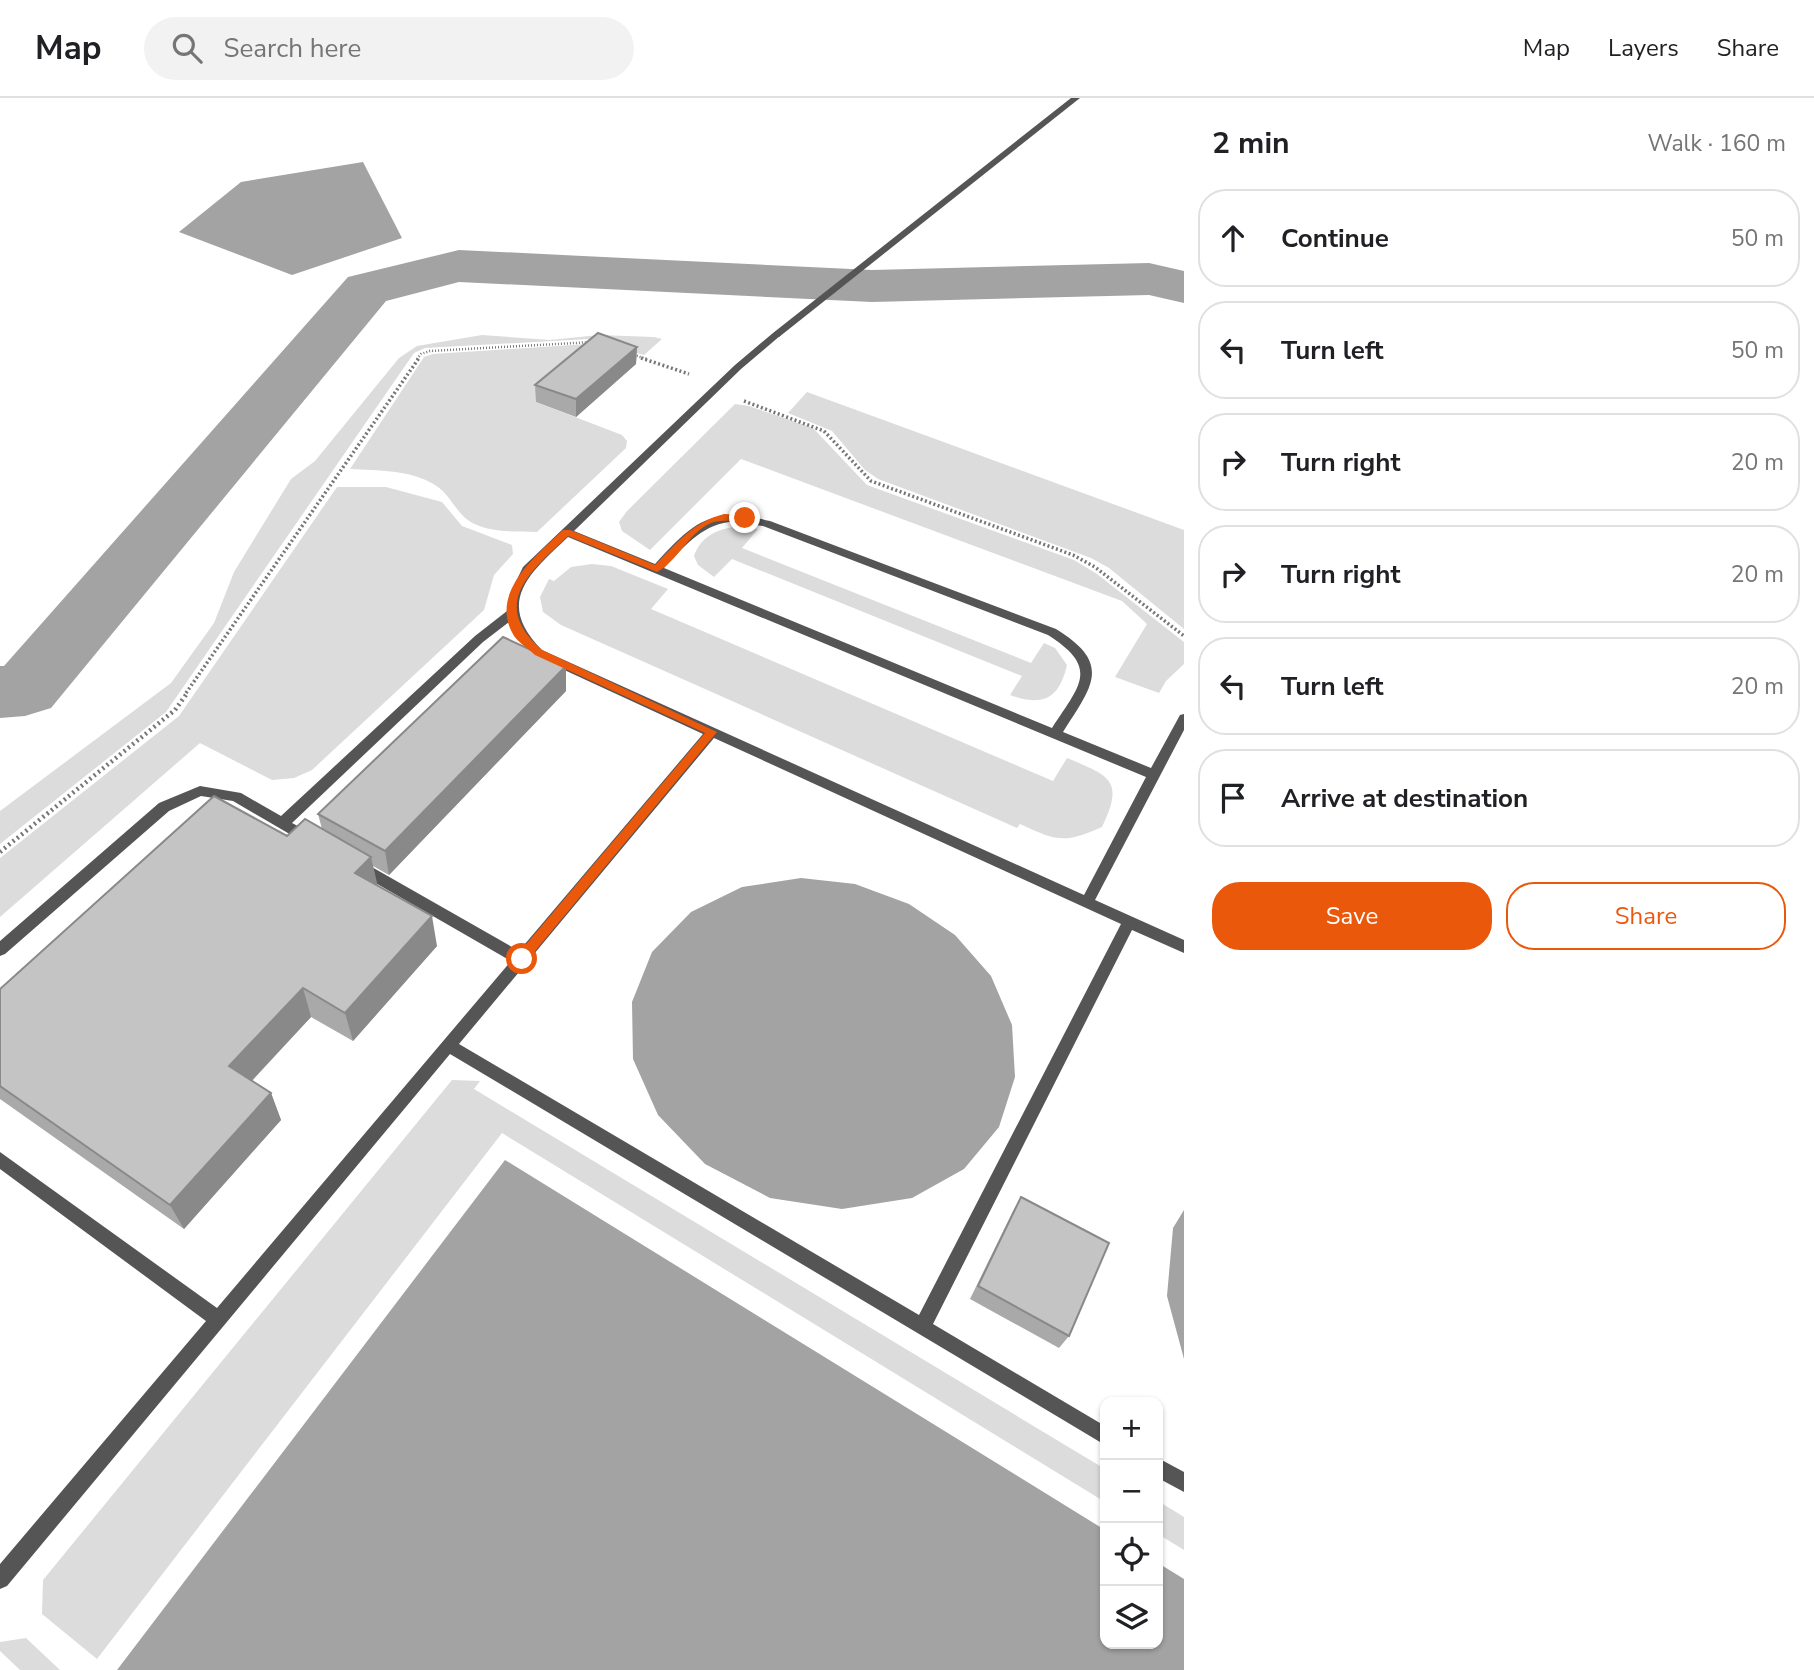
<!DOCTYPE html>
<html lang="en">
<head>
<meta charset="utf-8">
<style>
	body { margin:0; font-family:"Nunito Sans",sans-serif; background:#f2f2f2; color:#202124 }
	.controls { position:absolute; right:21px; bottom:21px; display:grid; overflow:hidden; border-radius:14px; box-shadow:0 2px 5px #0004 }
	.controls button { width:63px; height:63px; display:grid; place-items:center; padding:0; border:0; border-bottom:2px solid #e0e0e0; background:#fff; color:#202124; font:35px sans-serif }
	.stop { position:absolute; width:21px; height:21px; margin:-16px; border:5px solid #ea580c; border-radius:50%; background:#fff }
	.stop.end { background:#ea580c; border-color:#fff; box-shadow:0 2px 7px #0008 }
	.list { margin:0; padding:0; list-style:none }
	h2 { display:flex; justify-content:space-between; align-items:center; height:91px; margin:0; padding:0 28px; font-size:30px }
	h2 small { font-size:23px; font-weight:400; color:#757577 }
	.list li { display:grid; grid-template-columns:46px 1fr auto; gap:21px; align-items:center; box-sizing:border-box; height:98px; margin:0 14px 14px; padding:0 14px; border:2px solid #e0e0e0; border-radius:28px }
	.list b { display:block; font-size:26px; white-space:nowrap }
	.list em { font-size:23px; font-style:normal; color:#757577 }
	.actions { display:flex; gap:14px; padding:21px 28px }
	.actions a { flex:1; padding:16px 0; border:2px solid #ea580c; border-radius:28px; text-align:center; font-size:24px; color:#ea580c }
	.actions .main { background:#ea580c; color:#fff }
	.icon { flex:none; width:38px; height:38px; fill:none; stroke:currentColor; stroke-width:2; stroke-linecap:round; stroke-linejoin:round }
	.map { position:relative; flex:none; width:1184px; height:1572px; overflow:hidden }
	header { display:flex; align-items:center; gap:42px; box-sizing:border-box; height:98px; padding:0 35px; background:#fff; border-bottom:2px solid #e0e0e0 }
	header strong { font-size:33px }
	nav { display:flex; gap:38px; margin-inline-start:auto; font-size:24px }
	.search { width:490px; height:63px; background:#f2f2f2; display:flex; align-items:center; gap:18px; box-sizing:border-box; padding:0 24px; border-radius:38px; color:#757577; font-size:26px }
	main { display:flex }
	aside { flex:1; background:#fff }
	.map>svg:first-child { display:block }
	.green { fill:#dcdcdc }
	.water { fill:#a3a3a3 }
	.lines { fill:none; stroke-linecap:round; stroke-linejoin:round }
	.river { fill:#a3a3a3; fill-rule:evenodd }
	.path-far2 { stroke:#777; stroke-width:2.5; stroke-dasharray:1 2; stroke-linecap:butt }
	.path-far1 { stroke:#777; stroke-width:3.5; stroke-dasharray:2 2.5; stroke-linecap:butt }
	.path { stroke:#777; stroke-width:4.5; stroke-dasharray:2 3.5; stroke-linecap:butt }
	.lane { fill:#555; fill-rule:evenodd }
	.street { fill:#555; fill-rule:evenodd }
	.wall { fill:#a9a9a9 }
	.shaded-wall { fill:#898989 }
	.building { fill:#c4c4c4; stroke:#898989; stroke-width:2 }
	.route { fill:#ea580c }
</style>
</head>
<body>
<header>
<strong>Map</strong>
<div class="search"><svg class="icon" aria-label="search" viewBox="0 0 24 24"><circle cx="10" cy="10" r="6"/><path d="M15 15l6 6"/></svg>Search here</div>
<nav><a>Map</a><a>Layers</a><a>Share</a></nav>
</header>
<main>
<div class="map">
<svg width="1184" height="1572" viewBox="0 0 1184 1572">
	<rect width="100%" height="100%" fill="#fff"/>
	<path class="green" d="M482,237L550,242L599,237L654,239L662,241L644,257L589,241L425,250L414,255L166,614L0,746V713L171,585L214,525L234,474L291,381L315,363L399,260L417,248Z
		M587,246L536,304L622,337L627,343L626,350L537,434C514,433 483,436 464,419C453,408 448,395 435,387C409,371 378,373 350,371L424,259L433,256Z
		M807,294L1184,432V531L1109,470L1091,460L878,381L865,372L832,333L788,315Z
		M735,306L749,308L813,330L867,387L1074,462L1097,476L1184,544V566L1166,583L1159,595L1115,579L1147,526L1122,503L741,361L650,452L622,433L619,424L627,413Z
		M337,389H386L442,404L462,428L512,447L513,456L494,477L484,512L312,672L294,680L272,682L200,645L0,819V760L179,618Z
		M740,428L758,431L742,450L1031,565L1044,545L1055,550L1067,567C1059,601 1043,609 1010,597L1022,578L732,461L714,479L698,467L694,458C702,436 719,431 740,428Z
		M592,466L611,468L668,491L651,511L1053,683L1067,660C1109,678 1125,681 1102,729C1064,746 1057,743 1020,726L1017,730L561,527L543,514L540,499L549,481L554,483L571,469Z
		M452,982L480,983L474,991L1105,1371V1404L502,1035L97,1561L42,1516L43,1482Z
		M1158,1403L1184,1419V1452L1158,1436Z
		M26,1540L60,1572H20L0,1553V1544Z"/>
	<path class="water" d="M363,64L402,140L292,177L179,134L241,84Z
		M801,780L855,786L909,806L955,837L991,878L1012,927L1015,979L999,1029L964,1071L912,1100L842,1111L770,1100L705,1066L658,1017L633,961L632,904L652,854L691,814L742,789Z
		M505,1062L1105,1432V1546H1158V1465L1184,1481V1572H117Z
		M1184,1112V1261L1167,1198L1173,1130Z"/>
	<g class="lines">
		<path class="river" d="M459,152L872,172L1149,165L1184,173V205L1149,197L872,204L459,184L386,203L51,610L25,618L0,620V568H4L348,179Z"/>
		<path class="path-far2" d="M631,256L647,261
			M417,261L421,256L430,253L593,244"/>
		<path class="path-far1" d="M641,260L689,276
			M744,303L824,333L871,383L1073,457L1095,469L1184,538
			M186,595L419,260"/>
		<path class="path" d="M0,754L175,612L188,594"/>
		<path class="lane" d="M773,235L781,237L741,271L574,433L655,466C694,424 709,408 770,423L1056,531C1113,566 1092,588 1063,634L1151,670L1180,617L1184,616V632L1095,802L1184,842V855L1132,832L933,1226L1105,1328V1347L450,956L7,1488L0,1491V1466L206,1223L0,1071V1054L217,1210L511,863L353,772L351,768L353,764H363L519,853L703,636L534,558L516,538L509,524L483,544L292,725L315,737L317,741L315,745H305L233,703L201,698L169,713L5,856L0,858V843L159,705L200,688L241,695L281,718L475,538L507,513L510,496L523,469L735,267ZM729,424L763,428L1048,537C1100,570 1080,587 1052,630L664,470C683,450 700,428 729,424ZM568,439L1146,679L1084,797L542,552C494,504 530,475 568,439ZM714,640L1121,826L919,1217L459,946Z
			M1158,1360L1184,1374V1394L1158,1380Z"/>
		<path class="street" d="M1071,0H1080L779,239H773V235Z"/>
	</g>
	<path class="wall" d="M637,249L636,266L576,319L536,304L535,287Z
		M566,593L389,777L373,768L377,788L437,848L353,943L311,919L252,983L271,995L281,1022L184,1131L0,1001V891L322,731L318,716Z
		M1021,1099L1069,1238L1059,1250L970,1201L1013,1113Z"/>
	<path class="shaded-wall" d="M637,249L636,266L576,319V301Z
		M566,568V593L389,777L385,753Z
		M371,759L378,789L355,775Z
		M432,818L437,848L353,943L345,915Z
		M303,890L311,919L240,995L229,968Z
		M271,995L281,1022L184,1131L170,1107Z"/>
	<path class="building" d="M598,235L637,249L576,301L535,287Z
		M503,539L566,568L385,753L318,716Z
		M214,698L287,738L305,721L371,759L355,775L432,818L345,915L303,890L229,968L271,995L170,1107L0,988V891Z
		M1021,1099L1109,1145L1069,1238L978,1188Z"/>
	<path class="route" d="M724,416L745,417L750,420C739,426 724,420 711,425C688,435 678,463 657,474L568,438C530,474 489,506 542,552L717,634L526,864H517V857L705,635L535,557C529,551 519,545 514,538C488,495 536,458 563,432H570L655,467C677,445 693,424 724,416Z"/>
</svg>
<div class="controls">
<button>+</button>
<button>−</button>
<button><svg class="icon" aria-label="locate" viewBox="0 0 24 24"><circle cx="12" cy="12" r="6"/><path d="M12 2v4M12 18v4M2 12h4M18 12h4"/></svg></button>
<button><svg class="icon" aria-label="layers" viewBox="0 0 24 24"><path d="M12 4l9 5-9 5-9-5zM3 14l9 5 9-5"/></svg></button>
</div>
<div class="stop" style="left:522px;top:861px"></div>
<div class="stop end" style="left:745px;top:420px"></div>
</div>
<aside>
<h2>2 min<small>Walk · 160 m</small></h2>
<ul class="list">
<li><svg class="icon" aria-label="ahead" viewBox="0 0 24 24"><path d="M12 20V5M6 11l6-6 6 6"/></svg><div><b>Continue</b></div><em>50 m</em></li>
<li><svg class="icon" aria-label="left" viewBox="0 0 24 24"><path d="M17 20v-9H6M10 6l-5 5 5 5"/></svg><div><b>Turn left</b></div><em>50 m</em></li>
<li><svg class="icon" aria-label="right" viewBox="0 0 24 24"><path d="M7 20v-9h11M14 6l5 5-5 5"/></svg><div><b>Turn right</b></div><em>20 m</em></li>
<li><svg class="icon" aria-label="right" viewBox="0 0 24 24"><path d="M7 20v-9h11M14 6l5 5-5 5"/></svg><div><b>Turn right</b></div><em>20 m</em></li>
<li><svg class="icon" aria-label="left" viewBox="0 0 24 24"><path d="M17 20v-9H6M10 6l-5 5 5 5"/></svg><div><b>Turn left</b></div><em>20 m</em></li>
<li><svg class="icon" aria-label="arrive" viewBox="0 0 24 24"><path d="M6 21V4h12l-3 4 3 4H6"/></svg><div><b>Arrive at destination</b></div></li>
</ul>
<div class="actions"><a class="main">Save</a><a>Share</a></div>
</aside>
</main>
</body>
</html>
